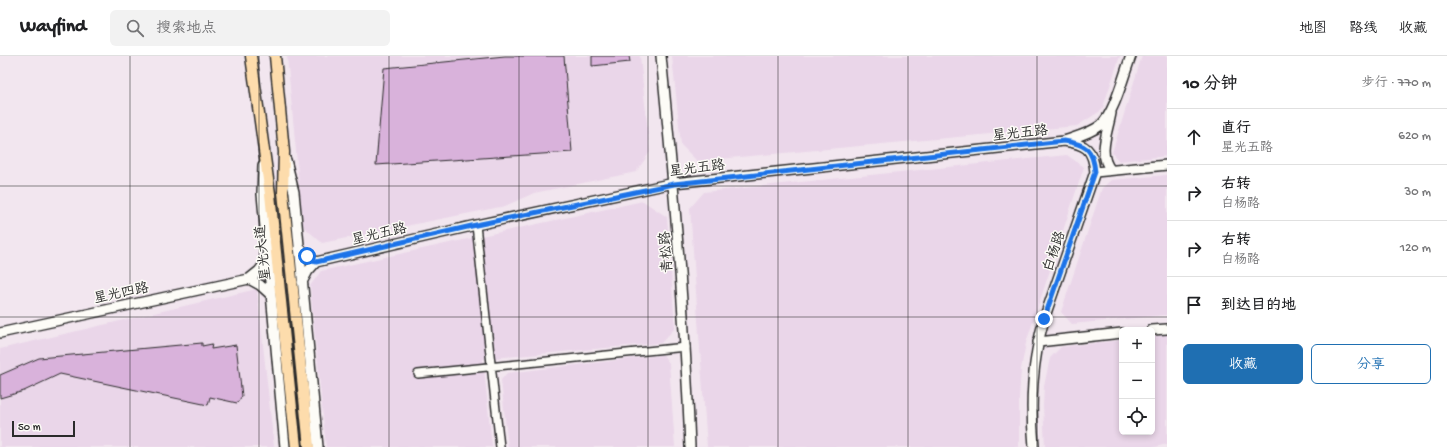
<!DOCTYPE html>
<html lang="zh">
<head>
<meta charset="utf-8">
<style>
	body { margin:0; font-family:"Gochi Hand","LXGW WenKai TC",sans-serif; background:#f2f2f2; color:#202124 }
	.controls { position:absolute; right:12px; bottom:12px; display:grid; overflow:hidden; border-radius:6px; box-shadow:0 2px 6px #0003 }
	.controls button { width:36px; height:36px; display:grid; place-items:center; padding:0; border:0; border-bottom:1px solid #e0e0e0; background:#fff; color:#202124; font:20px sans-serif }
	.scale { position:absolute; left:12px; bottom:10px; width:63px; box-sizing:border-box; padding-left:4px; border:2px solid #2b2b2b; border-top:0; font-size:11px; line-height:14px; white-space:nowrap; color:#2b2b2b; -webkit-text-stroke:3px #fdfcf7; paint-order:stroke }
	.stop { position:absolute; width:12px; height:12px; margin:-9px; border:3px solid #1a73e8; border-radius:50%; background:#fff }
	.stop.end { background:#1a73e8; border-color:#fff; box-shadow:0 1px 4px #0008 }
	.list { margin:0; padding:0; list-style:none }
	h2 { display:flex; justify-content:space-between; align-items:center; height:52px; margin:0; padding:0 16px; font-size:17px }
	h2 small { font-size:13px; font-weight:400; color:#757577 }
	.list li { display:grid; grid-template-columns:26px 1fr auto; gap:12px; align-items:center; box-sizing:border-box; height:56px; padding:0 16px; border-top:1px solid #e0e0e0 }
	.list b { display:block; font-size:15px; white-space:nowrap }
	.list p { margin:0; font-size:13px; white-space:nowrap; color:#757577 }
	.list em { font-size:13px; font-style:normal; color:#757577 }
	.actions { display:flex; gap:8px; padding:12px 16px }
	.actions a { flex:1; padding:9px 0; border:1px solid #1f6fb2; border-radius:6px; text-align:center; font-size:14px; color:#1f6fb2 }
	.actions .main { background:#1f6fb2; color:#fff }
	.icon { flex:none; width:22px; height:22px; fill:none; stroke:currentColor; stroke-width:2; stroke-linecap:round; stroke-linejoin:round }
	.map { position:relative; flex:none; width:1167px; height:391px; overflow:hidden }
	header { display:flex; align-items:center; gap:24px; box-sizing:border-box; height:56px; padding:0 20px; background:#fff; border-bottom:1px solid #e0e0e0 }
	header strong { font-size:19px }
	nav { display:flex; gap:22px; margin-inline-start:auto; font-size:14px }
	.search { width:280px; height:36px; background:#f2f2f2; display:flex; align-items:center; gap:10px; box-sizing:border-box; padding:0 14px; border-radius:6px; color:#757577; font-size:15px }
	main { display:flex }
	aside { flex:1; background:#fff }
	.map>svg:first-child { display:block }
	.built { fill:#ead6e9 }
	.building { fill:#d9b2db; stroke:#2b2b2b }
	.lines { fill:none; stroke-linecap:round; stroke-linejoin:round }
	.street-casing { stroke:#2b2b2b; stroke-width:10 }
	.secondary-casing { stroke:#2b2b2b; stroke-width:12 }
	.primary-casing { stroke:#2b2b2b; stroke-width:13 }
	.street { stroke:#fdfcf7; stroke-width:7 }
	.secondary { stroke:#fdfcf7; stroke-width:9 }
	.primary { stroke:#fddcac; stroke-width:10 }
	.route { stroke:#1a73e8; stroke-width:5 }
	.grid { fill:none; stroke:#2b2b2b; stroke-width:1; stroke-opacity:0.55 }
	.labels { text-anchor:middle; stroke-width:3; stroke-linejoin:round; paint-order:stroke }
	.street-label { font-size:14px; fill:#2b2b2b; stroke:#fdfcf7 }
</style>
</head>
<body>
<header>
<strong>Wayfind</strong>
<div class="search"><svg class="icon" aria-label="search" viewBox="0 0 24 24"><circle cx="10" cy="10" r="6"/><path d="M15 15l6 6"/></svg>搜索地点</div>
<nav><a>地图</a><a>路线</a><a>收藏</a></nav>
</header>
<main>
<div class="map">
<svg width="1167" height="391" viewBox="0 0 1167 391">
	<rect width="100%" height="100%" fill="#f2e6ef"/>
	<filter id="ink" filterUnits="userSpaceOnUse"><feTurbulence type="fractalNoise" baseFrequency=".025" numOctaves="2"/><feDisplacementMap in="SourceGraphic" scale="8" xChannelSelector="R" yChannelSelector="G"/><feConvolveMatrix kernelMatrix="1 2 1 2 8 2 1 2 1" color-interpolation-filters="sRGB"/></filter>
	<g filter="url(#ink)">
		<path class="built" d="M287,0H640L650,96L636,116L534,137L505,150L322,187L303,170Z
			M672,0H1120L1102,54L1077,70L697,105L681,89Z
			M1142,0H1167V100L1119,105L1112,97Z
			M1067,99L1084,111L1026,287L1021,313L1019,342V391H707L690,152L704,136Z
			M1167,119V259L1072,268L1061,256L1102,132L1111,124Z
			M643,145L667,161L675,272L661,287L483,303L492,391H326L310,230L321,215Z
			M257,233L274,391H0V293Z
			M1167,279V388L1155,391H1045L1043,350L1044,330L1050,302L1061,291L1122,284V376H1152V281Z
			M663,299L669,307L675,391H508L501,324L507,317Z"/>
		<path class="building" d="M505,0H564L572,96L376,109L384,12Z
			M592,0H629L630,6L592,10Z
			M202,287V290L212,288L211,293L236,289L242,340L237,347L210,341L208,349L60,318L24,335L0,342V319L39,302Z"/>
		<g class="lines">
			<g class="street-casing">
				<path id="street" d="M476,169L500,391
					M418,318L686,291"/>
			</g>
			<g class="secondary-casing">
				<path id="secondary" d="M661,0C674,130 685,260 690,391
					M1111,57C1108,75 1097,99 1111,114
					M286,104L294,136L318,391
					M263,110L262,138L285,391
					M1095,116L1167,109
					M299,191L307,200L316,206L308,215L302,226
					M268,203L259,215L249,223L260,229L271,239
					M316,206L476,169L674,127L1064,85
					M1152,274L1167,273
					M0,277L249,223
					M1038,286L1122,277
					M1034,391C1030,346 1032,307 1044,263L1095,116C1093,93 1086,88 1064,85C1076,81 1091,77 1101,69C1115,56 1124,18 1131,0"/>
			</g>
			<g class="primary-casing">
				<path id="primary" d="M251,0L270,138L296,391
					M275,0L284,96L283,136L309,391"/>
			</g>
			<use href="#street" class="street"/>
			<use href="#secondary" class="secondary"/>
			<use href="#primary" class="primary"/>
		</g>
	</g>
	<g class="lines" filter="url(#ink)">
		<path class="route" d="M307,200L316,206L476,169L674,128L1064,85C1086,88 1093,93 1095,116L1044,263"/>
	</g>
	<path class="grid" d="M130,0V391M259,0V391M389,0V391M519,0V391M648,0V391M778,0V391M908,0V391M1037,0V391M0,130H1167M0,261H1167"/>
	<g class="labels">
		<g class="street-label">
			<text transform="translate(1020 76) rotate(-6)" y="5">星光五路</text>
			<text transform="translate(697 111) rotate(-7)" y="5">星光五路</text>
			<text transform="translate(379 177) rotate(-13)" y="5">星光五路</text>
			<text transform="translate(1053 195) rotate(-71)" y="5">白杨路</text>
			<text transform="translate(665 196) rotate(-94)" y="5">青松路</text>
			<text transform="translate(262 197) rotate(-96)" y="5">星光大道</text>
			<text transform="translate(121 236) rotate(-12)" y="5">星光四路</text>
		</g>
	</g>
</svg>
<div class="controls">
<button>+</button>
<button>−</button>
<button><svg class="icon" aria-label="locate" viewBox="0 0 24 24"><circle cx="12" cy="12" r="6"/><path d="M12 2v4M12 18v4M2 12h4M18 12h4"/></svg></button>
</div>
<div class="scale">50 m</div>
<div class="stop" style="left:307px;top:200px"></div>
<div class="stop end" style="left:1044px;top:263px"></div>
</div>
<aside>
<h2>10 分钟<small>步行 · 770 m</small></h2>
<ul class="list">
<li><svg class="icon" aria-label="ahead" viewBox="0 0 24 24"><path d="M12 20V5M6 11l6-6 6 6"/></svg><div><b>直行</b><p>星光五路</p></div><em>620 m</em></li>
<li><svg class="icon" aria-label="right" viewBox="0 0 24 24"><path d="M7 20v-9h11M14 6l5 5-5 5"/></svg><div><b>右转</b><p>白杨路</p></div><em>30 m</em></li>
<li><svg class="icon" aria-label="right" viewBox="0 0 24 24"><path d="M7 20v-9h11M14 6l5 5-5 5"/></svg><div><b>右转</b><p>白杨路</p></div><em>120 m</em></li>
<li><svg class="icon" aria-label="arrive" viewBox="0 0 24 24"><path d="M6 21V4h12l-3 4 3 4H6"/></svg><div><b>到达目的地</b></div></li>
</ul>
<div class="actions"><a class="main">收藏</a><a>分享</a></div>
</aside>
</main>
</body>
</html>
